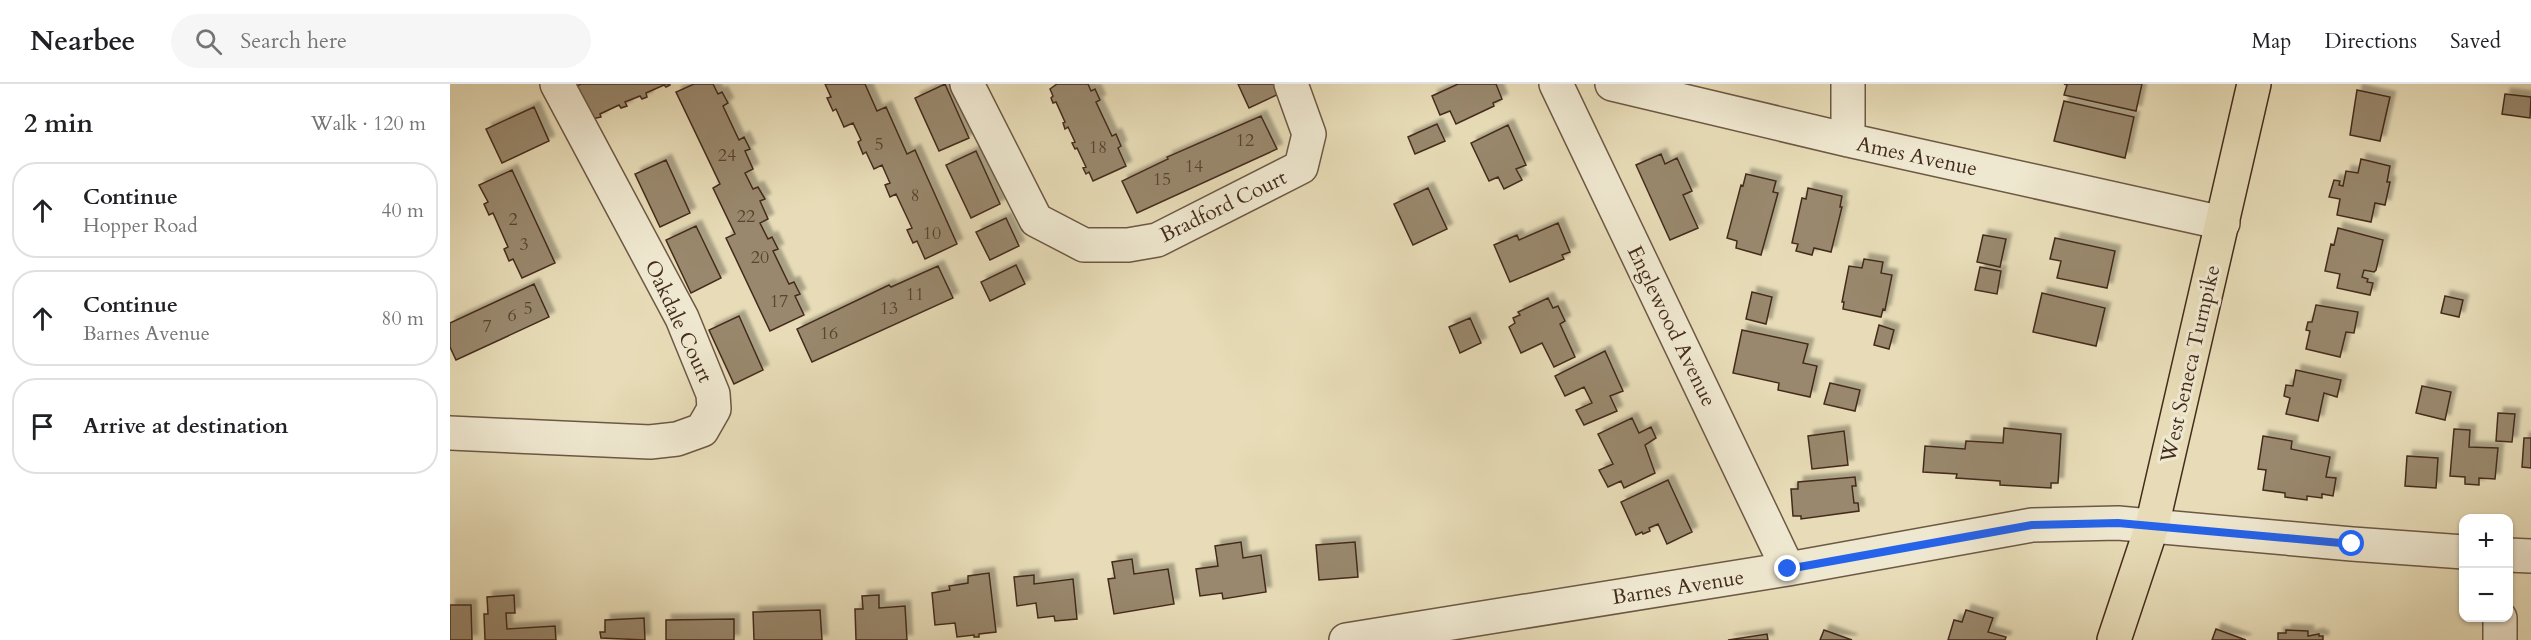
<!DOCTYPE html>
<html lang="en">
<head>
<meta charset="utf-8">
<style>
	body { margin:0; font-family:Cardo,serif; background:#f6f6f6; color:#202124 }
	.controls { position:absolute; right:18px; bottom:18px; display:grid; overflow:hidden; border-radius:12px; box-shadow:0 2px 4px #0004 }
	.controls button { width:54px; height:54px; display:grid; place-items:center; padding:0; border:0; border-bottom:2px solid #e0e0e0; background:#fff; color:#202124; font:30px sans-serif }
	.stop { position:absolute; width:18px; height:18px; margin:-14px; border:4px solid #2563eb; border-radius:50%; background:#fff }
	.stop.end { background:#2563eb; border-color:#fff; box-shadow:0 2px 6px #0008 }
	.list { margin:0; padding:0; list-style:none }
	h2 { display:flex; justify-content:space-between; align-items:center; height:78px; margin:0; padding:0 24px; font-size:26px }
	h2 small { font-size:20px; font-weight:400; color:#757577 }
	.list li { display:grid; grid-template-columns:39px 1fr auto; gap:18px; align-items:center; box-sizing:border-box; height:96px; margin:0 12px 12px; padding:0 12px; border:2px solid #e0e0e0; border-radius:24px }
	.list b { display:block; font-size:22px; white-space:nowrap }
	.list p { margin:0; font-size:20px; white-space:nowrap; color:#757577 }
	.list em { font-size:20px; font-style:normal; color:#757577 }
	.icon { flex:none; width:33px; height:33px; fill:none; stroke:currentColor; stroke-width:2; stroke-linecap:round; stroke-linejoin:round }
	.map { position:relative; flex:none; width:2081px; height:556px; overflow:hidden }
	header { display:flex; align-items:center; gap:36px; box-sizing:border-box; height:84px; padding:0 30px; background:#fff; border-bottom:2px solid #e0e0e0 }
	header strong { font-size:28px }
	nav { display:flex; gap:33px; margin-inline-start:auto; font-size:21px }
	.search { width:420px; height:54px; background:#f6f6f6; display:flex; align-items:center; gap:15px; box-sizing:border-box; padding:0 21px; border-radius:33px; color:#757577; font-size:22px }
	main { display:flex }
	aside { flex:1; background:#fff }
	.map>svg:first-child { display:block }
	.building { fill:#99886d; stroke:#442c1d; stroke-width:1.5; filter:url(#shadow) }
	.lines { fill:none; stroke-linecap:round; stroke-linejoin:round }
	.minor-casing { stroke:#6d5844; stroke-width:36 }
	.major-casing { stroke:#442c1d; stroke-width:36 }
	.minor { stroke:#efe8d0; stroke-width:33 }
	.major { stroke:#e7dcb7; stroke-width:33 }
	.route { stroke:#2563eb; stroke-width:8 }
	.labels { text-anchor:middle; stroke-width:6; stroke-linejoin:round; paint-order:stroke }
	.number-label { font-size:18px; fill:#594331 }
	.street-label { font-size:21px; fill:#442c1d; stroke:#efe8d0 }
</style>
</head>
<body>
<header>
<strong>Nearbee</strong>
<div class="search"><svg class="icon" aria-label="search" viewBox="0 0 24 24"><circle cx="10" cy="10" r="6"/><path d="M15 15l6 6"/></svg>Search here</div>
<nav><a>Map</a><a>Directions</a><a>Saved</a></nav>
</header>
<main>
<aside>
<h2>2 min<small>Walk · 120 m</small></h2>
<ul class="list">
<li><svg class="icon" aria-label="ahead" viewBox="0 0 24 24"><path d="M12 20V5M6 11l6-6 6 6"/></svg><div><b>Continue</b><p>Hopper Road</p></div><em>40 m</em></li>
<li><svg class="icon" aria-label="ahead" viewBox="0 0 24 24"><path d="M12 20V5M6 11l6-6 6 6"/></svg><div><b>Continue</b><p>Barnes Avenue</p></div><em>80 m</em></li>
<li><svg class="icon" aria-label="arrive" viewBox="0 0 24 24"><path d="M6 21V4h12l-3 4 3 4H6"/></svg><div><b>Arrive at destination</b></div></li>
</ul>
</aside>
<div class="map">
<svg width="2081" height="556" viewBox="0 0 2081 556">
	<defs>
		<filter id="shadow"><feDropShadow dx="5.5" dy="-5.5" stdDeviation="1.5" flood-color="#0004"/></filter>
	</defs>
	<rect width="100%" height="100%" fill="#e7dcb7"/>
	<filter id="stains"><feTurbulence type="fractalNoise" baseFrequency=".00333" numOctaves="4"/><feColorMatrix values="0 0 0 0 .2 0 0 0 0 .09 0 0 0 0 .02 0 0 0 .5 -.17"/></filter>
	<radialGradient id="worn" r=".72"><stop offset=".6" stop-color="#630" stop-opacity="0"/><stop offset="1" stop-color="#630" stop-opacity=".3"/></radialGradient>
	<path class="building" d="M131,0H220V1L216,3L214,1L196,9L197,13L192,15L190,12L175,18L177,22L171,24L169,21L150,30L151,33L134,37L120,5Z
		M244,0H263L268,10L272,8L278,19L273,22L289,56L294,53L300,65L295,67L303,85L295,89L303,105L308,103L315,115L310,117L318,135L310,139L318,155L322,153L328,165L323,167L339,200L344,198L350,210L345,212L354,231L320,247L276,154L285,150L263,104L270,100L226,8Z
		M375,0H415L427,27L436,23L457,70L465,66L507,160L475,175L467,157L463,159L457,146L462,144L446,110L440,113L435,101L440,99L432,81L424,85L416,68L413,70L408,58L411,56L403,39L394,43L386,25L383,27L377,14L381,13Z
		M495,0L519,54L489,67L465,14Z
		M607,0H638L641,7L645,5L650,16L646,18L662,52L666,50L671,62L668,64L676,82L643,97L639,88L636,90L633,84L636,83L627,64L625,65L622,59L625,58L618,43L615,45L613,39L615,38L606,18L603,19L601,14L603,12L600,5Z
		M788,0H827L831,9L799,24Z
		M1008,0H1046L1052,15L1043,19L1044,22L1006,40L1000,27L990,31L982,12Z
		M1614,0H1692L1686,27L1614,11L1617,1Z
		M1907,6L1940,13L1930,57L1900,51Z
		M2055,10L2081,13L2080,34L2052,30Z
		M1614,17L1684,33L1675,74L1604,57Z
		M84,23L99,57L52,79L36,45Z
		M811,32L827,65L687,129L672,97L718,75L717,73Z
		M987,40L995,57L965,70L958,53Z
		M1058,41L1076,81L1066,85L1072,96L1054,105L1048,93L1039,97L1021,59Z
		M526,67L550,120L521,134L496,81Z
		M1211,70L1215,80L1227,74L1242,107L1233,111L1248,144L1220,156L1186,81Z
		M1911,75L1940,82L1937,98H1940L1935,121L1925,119L1921,138L1887,131L1890,115L1879,113L1884,96L1890,97L1889,101L1893,102L1896,87L1908,89Z
		M216,76L240,129L210,143L185,90Z
		M62,86L105,179L72,194L63,175L59,177L54,165L58,163L43,129L39,131L34,120L38,118L29,101Z
		M1296,90L1326,97L1323,108L1328,109L1311,171L1286,164L1287,157L1277,154L1291,101L1293,102Z
		M978,104L997,145L963,161L944,120Z
		M1358,104L1392,112L1390,123H1392L1381,168L1364,164L1362,171L1346,167L1348,160L1342,159L1352,114L1356,115Z
		M556,134L569,162L540,176L526,148Z
		M1108,139L1120,168L1112,171L1114,175L1060,198L1044,161L1067,151L1069,156Z
		M246,142L271,194L241,209L216,156Z
		M1888,144L1933,156L1926,186L1924,188L1914,186L1912,193L1918,195L1917,198L1923,199L1920,211L1887,204L1890,190L1875,187L1881,160L1884,161Z
		M1533,151L1556,155L1550,183L1527,178Z
		M1605,154L1665,167L1657,204L1607,194L1611,177L1600,175Z
		M1414,175L1433,178L1431,189L1442,191L1435,226L1433,225L1431,233L1393,225L1394,218H1392L1399,182L1412,184Z
		M566,181L575,200L540,217L531,198Z
		M488,182L503,214L362,278L347,245L439,201L441,203Z
		M1530,183L1551,187L1547,210L1525,206Z
		M84,200L99,233L6,276L0,263V239Z
		M1302,208L1322,213L1316,240L1296,235Z
		M1592,209L1655,224L1646,262L1583,248Z
		M1995,212L2013,216L2009,233L1991,229Z
		M1098,214L1103,224L1108,222L1115,237L1110,240L1125,273L1104,283L1092,259L1071,269L1059,243L1065,239L1063,234L1070,231L1068,228Z
		M1866,221L1908,228L1904,249L1896,248L1890,273L1856,265L1860,247L1856,246L1858,238H1862Z
		M289,232L313,286L284,300L259,246Z
		M1020,234L1031,259L1010,269L999,243Z
		M1429,241L1444,246L1439,265L1424,261Z
		M1292,246L1358,260L1353,279L1367,282L1360,313L1328,306L1329,299L1283,289Z
		M1155,267L1173,307L1160,312L1167,327L1134,341L1126,326L1142,319L1134,303L1115,312L1105,292Z
		M1846,286L1891,296L1887,313L1874,309L1868,337L1836,330L1840,314L1834,312L1836,301L1843,302Z
		M1380,299L1410,306L1405,327L1374,320Z
		M1972,302L2001,308L1995,336L1966,329Z
		M2048,329L2065,330L2062,358L2046,357Z
		M1182,334L1189,349L1201,343L1206,354L1195,361L1205,389L1174,404L1171,397L1158,403L1149,386L1163,380L1148,350Z
		M1554,344L1611,350L1608,399H1601V404L1550,401V397L1506,394L1507,390L1473,388L1475,362L1515,365L1516,357L1553,359Z
		M2004,345L2020,346L2019,363L2048,364L2045,395L2029,394V401L2015,400V393L2000,392Z
		M1394,347L1398,381L1362,385L1358,352Z
		M1813,352L1842,357L1841,365L1880,373L1876,393L1886,394L1883,412L1872,410V414L1857,412V416L1835,413V409L1813,406L1816,386L1808,385Z
		M2074,354H2081V384L2072,383Z
		M1957,372L1988,374L1986,404L1955,402Z
		M1405,393L1406,402H1402L1404,419H1408L1409,427L1351,435V432H1343L1341,405H1348V398Z
		M1218,396L1242,448L1217,460L1208,440L1199,444L1200,447L1193,450L1192,448L1186,451L1171,418Z
		M791,458L793,474L811,471L816,508L773,515L772,509L750,512L746,485L768,482L765,462Z
		M905,458L908,493L869,496L866,461Z
		M682,475L684,490L718,485L724,520L664,530L658,495L665,494L662,478Z
		M539,489L546,548L529,550V553H524V551L507,553L505,539L485,541L482,509L500,506L499,502L518,499V492Z
		M584,491V500L623,495L627,535L605,537L604,532L588,534L586,519L567,522L564,493Z
		M64,511L65,529H56L57,545L105,542L106,556H35L34,530H38L37,513Z
		M429,511V524L455,522L457,556H406L405,525H413L412,512Z
		M0,521H21L22,556H0Z
		M370,526L372,556H304L303,528Z
		M1516,526L1543,534L1538,548L1556,553L1555,556H1498L1504,536L1512,538Z
		M194,534L195,556L151,554L150,548H155V536Z
		M284,535V556H216V536Z
		M1766,545L1796,556H1762Z
		M1374,546L1402,556H1370Z
		M1836,546L1858,547V552L1869,550V552H1873V556H1828V549H1836Z
		M1317,550L1318,556H1278Z"/>
	<g class="lines">
		<g class="minor-casing">
			<path id="minor" d="M517,0L586,136L634,161H678L707,156L851,83L859,50L841,0
				M1106,0L1338,485
				M1162,0L1398,56L1773,139
				M1398,56V0
				M0,349L200,358L227,355L252,346L264,325L263,310L232,234L107,0
				M2058,471L2081,472
				M896,556L1338,485L1582,441L1668,439L1902,460L2014,468
				M2050,556V534"/>
		</g>
		<g class="major-casing">
			<path id="major" d="M1664,556L1702,442L1804,0"/>
		</g>
		<use href="#minor" class="minor"/>
		<use href="#major" class="major"/>
	</g>
	<g class="lines">
		<path class="route" d="M1338,485L1582,441L1668,439L1902,460"/>
	</g>
	<g class="labels">
		<g class="number-label">
			<text x="795" y="62">12</text>
			<text x="429" y="66">5</text>
			<text x="648" y="69">18</text>
			<text x="277" y="77">24</text>
			<text x="744" y="88">14</text>
			<text x="712" y="101">15</text>
			<text x="465" y="117">8</text>
			<text x="296" y="138">22</text>
			<text x="63" y="141">2</text>
			<text x="482" y="155">10</text>
			<text x="74" y="166">3</text>
			<text x="310" y="179">20</text>
			<text x="465" y="216">11</text>
			<text x="329" y="223">17</text>
			<text x="78" y="230">5</text>
			<text x="439" y="230">13</text>
			<text x="62" y="237">6</text>
			<text x="37" y="248">7</text>
			<text x="379" y="255">16</text>
		</g>
		<g class="street-label">
			<text transform="translate(1467 72) rotate(12)" y="7">Ames Avenue</text>
			<text transform="translate(773 122) rotate(-26)" y="7">Bradford Court</text>
			<text transform="translate(229 237) rotate(65)" y="7">Oakdale Court</text>
			<text transform="translate(1222 242) rotate(64)" y="7">Englewood Avenue</text>
			<text transform="translate(1740 280) rotate(-77)" y="7">West Seneca Turnpike</text>
			<text transform="translate(1228 503) rotate(-9)" y="7">Barnes Avenue</text>
		</g>
	</g>
	<rect width="100%" height="100%" filter="url(#stains)"/>
	<rect width="100%" height="100%" fill="url(#worn)"/>
</svg>
<div class="controls">
<button>+</button>
<button>−</button>
</div>
<div class="stop" style="left:1902px;top:460px"></div>
<div class="stop end" style="left:1338px;top:485px"></div>
</div>
</main>
</body>
</html>
